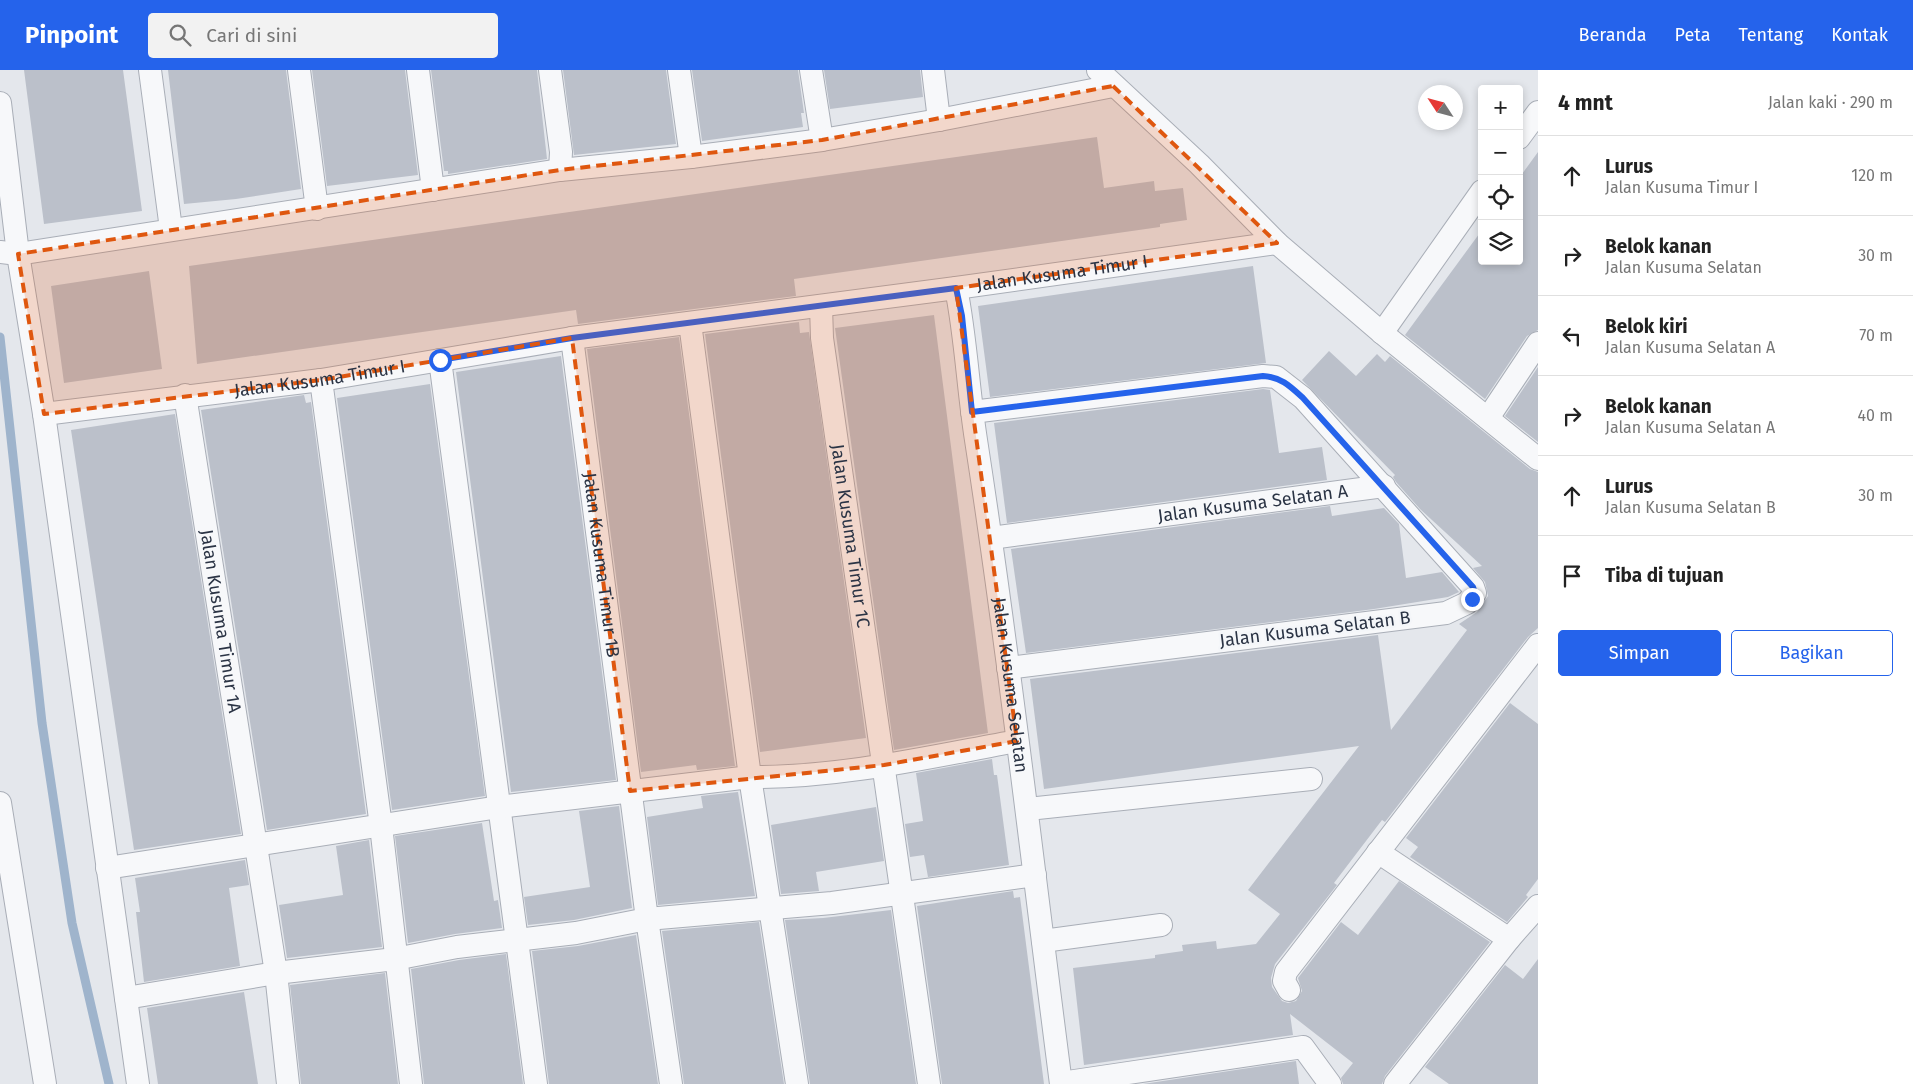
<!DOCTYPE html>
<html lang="id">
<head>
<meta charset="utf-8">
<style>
	body { margin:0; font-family:"Fira Sans",sans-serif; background:#f2f2f2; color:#222 }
	.controls { position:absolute; right:15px; top:15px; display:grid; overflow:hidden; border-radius:5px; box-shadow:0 2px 8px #0003 }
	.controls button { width:45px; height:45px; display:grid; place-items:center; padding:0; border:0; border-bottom:1px solid #e0e0e0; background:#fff; color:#222; font:25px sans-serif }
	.compass { position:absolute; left:1418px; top:15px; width:45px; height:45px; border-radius:50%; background:#fff; box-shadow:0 2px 8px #0003; rotate:306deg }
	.stop { position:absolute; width:15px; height:15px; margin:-11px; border:4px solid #2563eb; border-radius:50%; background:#fff }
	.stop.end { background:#2563eb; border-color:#fff; box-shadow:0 1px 5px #0008 }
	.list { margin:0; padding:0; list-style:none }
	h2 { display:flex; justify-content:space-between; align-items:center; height:65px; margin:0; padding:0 20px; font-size:21px }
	h2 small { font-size:16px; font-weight:400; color:#767676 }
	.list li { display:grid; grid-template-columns:32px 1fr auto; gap:15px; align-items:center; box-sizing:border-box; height:80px; padding:0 20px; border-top:1px solid #e0e0e0 }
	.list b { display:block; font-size:19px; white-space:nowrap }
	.list p { margin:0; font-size:16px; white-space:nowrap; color:#767676 }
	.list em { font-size:16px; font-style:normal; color:#767676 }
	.actions { display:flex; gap:10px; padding:15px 20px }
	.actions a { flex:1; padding:11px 0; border:1px solid #2563eb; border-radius:5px; text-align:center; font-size:18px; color:#2563eb }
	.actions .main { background:#2563eb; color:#fff }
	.icon { flex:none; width:28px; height:28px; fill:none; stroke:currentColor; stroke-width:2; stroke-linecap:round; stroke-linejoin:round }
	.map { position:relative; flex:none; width:1538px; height:1014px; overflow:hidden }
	header { display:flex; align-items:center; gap:30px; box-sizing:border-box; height:70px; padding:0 25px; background:#2563eb; color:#fff }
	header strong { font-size:24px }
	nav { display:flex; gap:28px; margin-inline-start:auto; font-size:18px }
	.search { width:350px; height:45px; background:#f2f2f2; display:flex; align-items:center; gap:12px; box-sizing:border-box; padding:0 18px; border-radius:5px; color:#767676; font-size:19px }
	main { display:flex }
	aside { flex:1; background:#fff }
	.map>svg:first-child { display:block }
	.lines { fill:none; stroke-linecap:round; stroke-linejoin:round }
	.stream { stroke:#9fb4cc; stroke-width:9 }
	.building { fill:#bbc0ca }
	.street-casing { stroke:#a9aeb7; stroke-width:24 }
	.street { stroke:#f7f8fa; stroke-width:22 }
	.route { stroke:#2563eb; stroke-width:6 }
	.marked { fill:#df570f; fill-opacity:0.2; stroke:#df570f; stroke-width:4; stroke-dasharray:10 6; stroke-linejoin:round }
	.labels { text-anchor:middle; stroke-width:5; stroke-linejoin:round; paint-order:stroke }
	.street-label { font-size:18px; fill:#2b3445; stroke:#f4f6f9 }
</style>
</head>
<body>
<header>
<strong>Pinpoint</strong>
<div class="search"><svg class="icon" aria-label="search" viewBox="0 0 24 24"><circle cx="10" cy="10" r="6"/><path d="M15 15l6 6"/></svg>Cari di sini</div>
<nav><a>Beranda</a><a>Peta</a><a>Tentang</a><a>Kontak</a></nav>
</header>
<main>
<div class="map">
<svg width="1538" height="1014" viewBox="0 0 1538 1014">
	<rect width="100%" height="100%" fill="#e4e7ec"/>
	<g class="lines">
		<path class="stream" d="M0,267L42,653L72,853L109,1014"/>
	</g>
	<path class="building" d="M24,0H123L142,141L44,154Z
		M168,0H286L301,119L236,129L184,134Z
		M312,0H405L418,105L327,116Z
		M431,0H537L547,89L448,104V101H444Z
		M563,0H666L676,74L574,85Z
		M692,0H798L804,43H801L803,57L702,71Z
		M824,0H920L923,27L830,39Z
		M1097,67L1104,118L1154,111L1155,121L1183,118L1187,150L1160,154V157L794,209L796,226L578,254L576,240L197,294L189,196Z
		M1538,82V260L1527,266L1485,329L1405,265L1482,160V191H1519V108Z
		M1253,196L1266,293L990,327L978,236Z
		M149,201L162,299L64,313L51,216Z
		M934,245L988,663L894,680L835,258Z
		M799,252L800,263L809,262L866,668L760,682L705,264Z
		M679,267L735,696L697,700L696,695L641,702L587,279Z
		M1329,281L1356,306L1377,284L1385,292L1390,286L1530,399L1538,402V558L1528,567L1385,752L1382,750L1334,813L1337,815L1275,894L1271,908L1272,917L1282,931L1288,933L1296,931L1302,921L1298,908L1341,852L1358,865L1399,811L1490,872L1385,1006L1382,1014H1343L1341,1008L1353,993L1290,944L1293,965L1084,995L1073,898L1155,888V885L1183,881L1182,875L1216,871L1217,879L1256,874L1280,844L1248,820L1359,676L1044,719L1030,609L1378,565L1391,660L1467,560L1459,554L1477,542L1488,526L1485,512L1473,498L1482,496L1420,439L1396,412L1393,407L1395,405L1302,310Z
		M561,286L616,710L511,722L456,302Z
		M1538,297V372L1505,346Z
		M430,314L485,726L392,740L337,328Z
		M1263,319L1270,320L1279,383L1322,377L1327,410L1007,453L994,353Z
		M304,325L306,333L311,332L366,744L267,760L201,340Z
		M175,344L241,764L134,780L71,360Z
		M1330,436L1332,446L1384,438L1399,454L1406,508L1442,502L1459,522L1448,527L1374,539L1026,583L1011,479Z
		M1510,633L1538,654V809L1526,825L1528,827L1507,852L1410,787L1418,777L1406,768Z
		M992,689L994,705H997L1009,795L928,807L924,785L910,787L905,754L923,751L916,703Z
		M738,722L755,826L658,835L647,747L703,738L701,726Z
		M619,736L632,838L574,850L528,855L524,827L590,817L579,741Z
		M876,737L884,791L816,802L819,821L781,824L771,755Z
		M482,753L494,831L498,830L502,858L455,864L408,873L395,766Z
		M369,770L382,877L287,888L279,835L343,825L336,776Z
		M245,790L249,815L229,818L240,896L144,912L136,842H140L135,808Z
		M1013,821L1014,828L1020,827L1044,1014H942L917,836Z
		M891,840L916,1014H810L785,850L823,848Z
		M759,852L784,1014H684L662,861Z
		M636,865L658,1014H549L532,881L578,876Z
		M506,884L523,1014H424L411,899L459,890Z
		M1538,889V1014H1449L1425,997L1505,895L1523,909Z
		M385,903L398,1014H301L290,915Z
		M244,922L258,1014H158L147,938Z
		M1296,991L1299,1014H1143Z"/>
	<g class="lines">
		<g class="street-casing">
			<g id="street">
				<path d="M150,0L171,159"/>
				<path d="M299,0L317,139"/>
				<path d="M418,0L433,120"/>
				<path d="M550,0L561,82L560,100"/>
				<path d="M679,0L691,87"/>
				<path d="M811,0L822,70"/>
				<path d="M933,0L939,50"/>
				<path d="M1098,0L1199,94L1277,173L1382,263L1538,389"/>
				<path d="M0,33L18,184L44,344L138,1014"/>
				<path d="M1519,68L1538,42"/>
				<path d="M0,182L18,184L560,100L691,87L822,70L939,50L1113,16"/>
				<path id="s1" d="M956,218C966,268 968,319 976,370C1009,584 1033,799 1061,1014"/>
				<path id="s2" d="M821,236L822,268L929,1014"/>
				<path d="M690,253L750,707L797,1014"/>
				<path d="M1382,263L1482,121"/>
				<path id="s3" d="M572,268L647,849L671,1014"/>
				<path d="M440,290L536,1014"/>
				<path d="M321,310L381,756L411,1014"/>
				<path id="s4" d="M185,325L276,903L288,1014"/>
				<path d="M972,342L1263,306L1276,307L1303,328L1473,517L1475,523L1467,533L1446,543L1008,598"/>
				<path id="s5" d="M44,344L321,310L572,268L956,218L1277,173"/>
				<path d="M1488,348L1538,273"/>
				<path id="s6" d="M991,468L1384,416"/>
				<path d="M0,733L45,1014"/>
				<path d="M1028,739L1311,709"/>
				<path d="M1378,782L1509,869"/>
				<path d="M107,798L499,737L750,707C840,708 929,687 1017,671"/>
				<path d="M1043,871L1161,855"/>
				<path d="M1289,920L1284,911L1286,902L1538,575"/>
				<path d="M126,928L276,903L395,889L457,877L576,863L647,849L832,833L1035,805"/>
				<path d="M1061,1013L1303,977L1330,1014"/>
				<path d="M1395,1014L1509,869L1538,836"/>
			</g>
		</g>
		<use href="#street" class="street"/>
	</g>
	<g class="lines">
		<path class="route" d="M440,290L572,268L956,218L962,246L972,342L1263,306C1281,307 1290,316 1303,328L1473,517L1475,523L1472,529"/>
	</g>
	<path class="marked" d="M1113,16L1277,173L956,218L1017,671L884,695L630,721L572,268L321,310L44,344L18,184L560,100L822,70Z"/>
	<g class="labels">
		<g class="street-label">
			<text dy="6" stroke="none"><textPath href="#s5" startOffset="1028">Jalan Kusuma Timur I</textPath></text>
			<text dy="6" stroke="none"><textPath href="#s5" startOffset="278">Jalan Kusuma Timur I</textPath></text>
			<text dy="6" stroke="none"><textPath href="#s6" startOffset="264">Jalan Kusuma Selatan A</textPath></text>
			<text dy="6" stroke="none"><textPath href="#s2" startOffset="232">Jalan Kusuma Timur 1C</textPath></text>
			<text dy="6" stroke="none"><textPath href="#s3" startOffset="229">Jalan Kusuma Timur 1B</textPath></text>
			<text dy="6" stroke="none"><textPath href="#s4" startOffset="229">Jalan Kusuma Timur 1A</textPath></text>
			<text transform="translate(1315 559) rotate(-7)" y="6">Jalan Kusuma Selatan B</text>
			<text dy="6" stroke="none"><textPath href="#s1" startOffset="401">Jalan Kusuma Selatan</textPath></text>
		</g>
	</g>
</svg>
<div class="controls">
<button>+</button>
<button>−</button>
<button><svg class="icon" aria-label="locate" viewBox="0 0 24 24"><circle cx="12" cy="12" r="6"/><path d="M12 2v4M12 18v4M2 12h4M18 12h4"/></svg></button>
<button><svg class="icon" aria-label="layers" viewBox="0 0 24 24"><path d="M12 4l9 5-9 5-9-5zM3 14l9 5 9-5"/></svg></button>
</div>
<svg class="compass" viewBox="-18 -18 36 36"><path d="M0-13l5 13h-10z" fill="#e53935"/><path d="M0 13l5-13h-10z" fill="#767676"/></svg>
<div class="stop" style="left:440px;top:290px"></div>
<div class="stop end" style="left:1472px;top:529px"></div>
</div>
<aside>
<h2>4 mnt<small>Jalan kaki · 290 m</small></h2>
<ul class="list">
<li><svg class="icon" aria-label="ahead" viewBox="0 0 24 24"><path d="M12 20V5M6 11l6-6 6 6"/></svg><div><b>Lurus</b><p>Jalan Kusuma Timur I</p></div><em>120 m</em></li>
<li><svg class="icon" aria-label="right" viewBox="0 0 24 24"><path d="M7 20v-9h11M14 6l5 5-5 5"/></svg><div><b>Belok kanan</b><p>Jalan Kusuma Selatan</p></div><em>30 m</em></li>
<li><svg class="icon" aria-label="left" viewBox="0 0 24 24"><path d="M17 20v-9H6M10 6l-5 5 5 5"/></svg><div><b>Belok kiri</b><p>Jalan Kusuma Selatan A</p></div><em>70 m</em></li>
<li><svg class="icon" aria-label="right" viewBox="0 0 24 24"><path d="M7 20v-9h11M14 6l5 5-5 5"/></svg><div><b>Belok kanan</b><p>Jalan Kusuma Selatan A</p></div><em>40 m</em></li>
<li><svg class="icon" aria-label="ahead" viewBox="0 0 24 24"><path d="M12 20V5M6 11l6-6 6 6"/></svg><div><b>Lurus</b><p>Jalan Kusuma Selatan B</p></div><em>30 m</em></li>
<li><svg class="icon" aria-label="arrive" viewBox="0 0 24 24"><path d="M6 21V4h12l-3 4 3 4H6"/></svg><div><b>Tiba di tujuan</b></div></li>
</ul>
<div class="actions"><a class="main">Simpan</a><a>Bagikan</a></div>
</aside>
</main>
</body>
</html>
